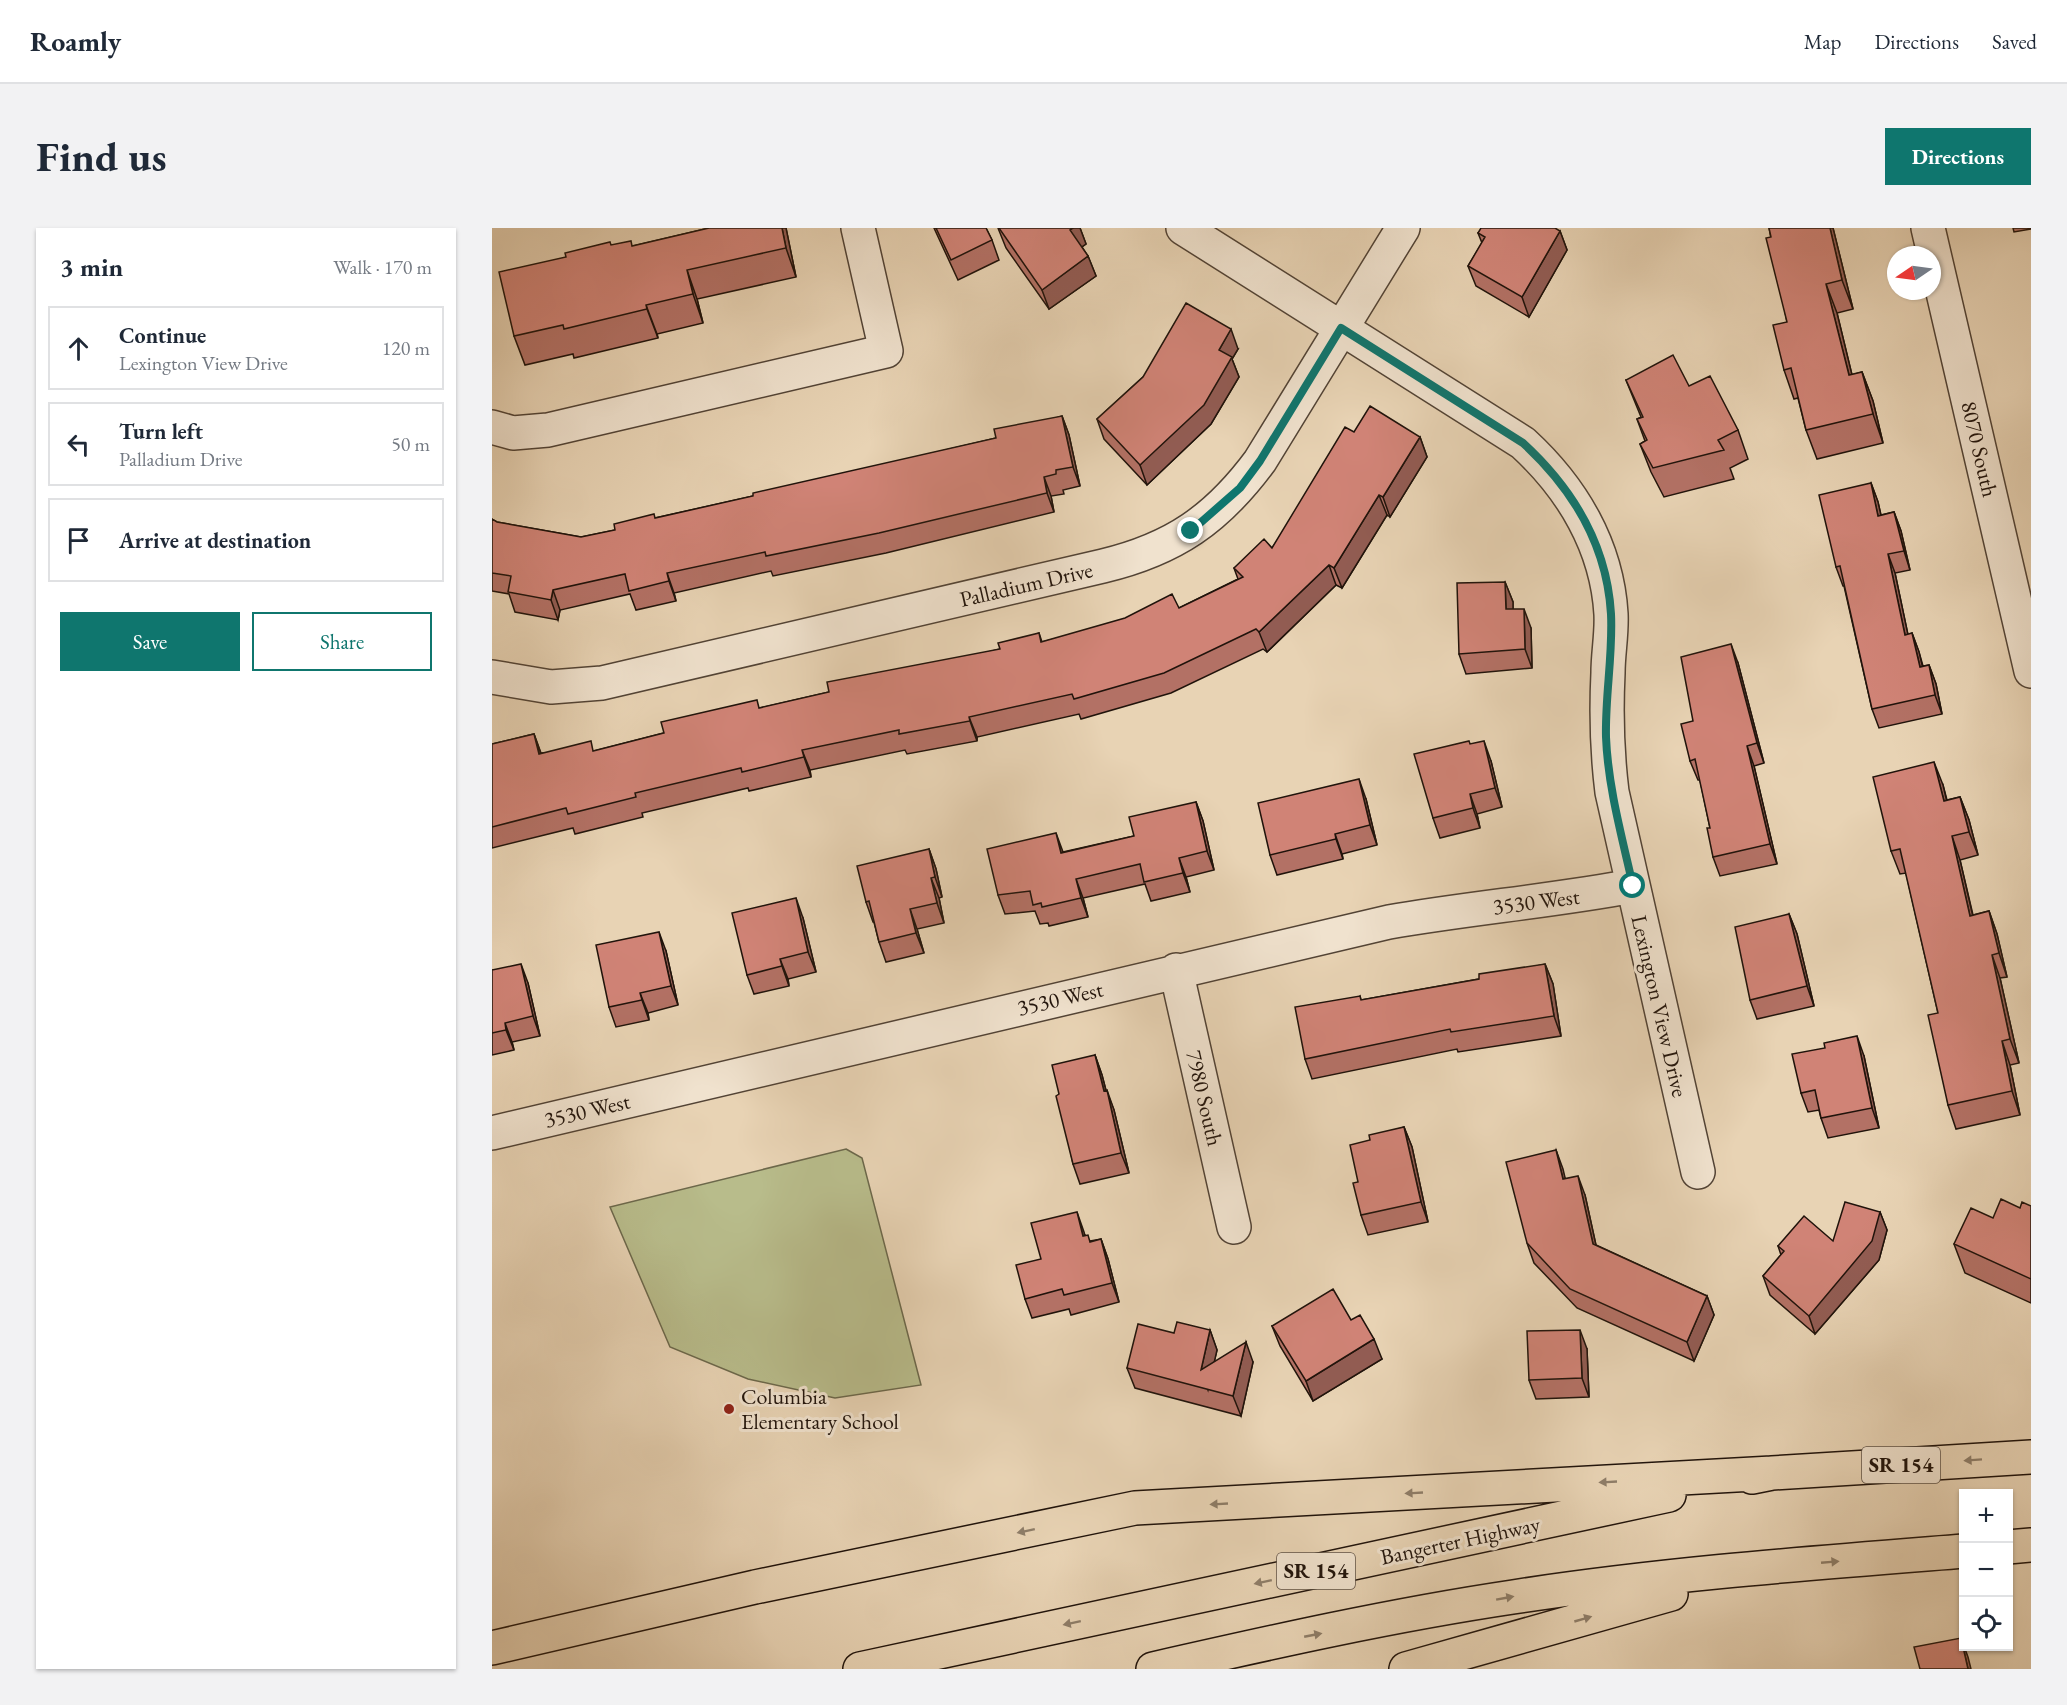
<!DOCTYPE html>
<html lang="en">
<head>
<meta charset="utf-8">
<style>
	body { margin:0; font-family:"EB Garamond",serif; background:#f2f2f3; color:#1f2937 }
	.controls { position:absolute; right:18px; bottom:18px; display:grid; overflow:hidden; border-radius:0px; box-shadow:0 2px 4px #0004 }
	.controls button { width:54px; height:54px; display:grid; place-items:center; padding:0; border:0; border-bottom:2px solid #e0e1e3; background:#fff; color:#1f2937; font:30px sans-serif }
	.compass { position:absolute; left:1395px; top:18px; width:54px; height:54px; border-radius:50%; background:#fff; box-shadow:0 2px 4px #0004; rotate:257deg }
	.stop { position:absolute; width:18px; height:18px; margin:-14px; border:4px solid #0f766e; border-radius:50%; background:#fff }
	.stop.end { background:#0f766e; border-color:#fff; box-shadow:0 2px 6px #0008 }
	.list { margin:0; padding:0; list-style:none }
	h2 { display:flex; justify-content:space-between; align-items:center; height:78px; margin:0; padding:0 24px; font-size:26px }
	h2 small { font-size:20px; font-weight:400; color:#747a83 }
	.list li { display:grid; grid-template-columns:39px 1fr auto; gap:18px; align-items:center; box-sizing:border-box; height:84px; margin:0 12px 12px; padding:0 12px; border:2px solid #e0e1e3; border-radius:0px }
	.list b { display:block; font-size:22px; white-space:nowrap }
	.list p { margin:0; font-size:20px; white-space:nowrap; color:#747a83 }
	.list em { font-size:20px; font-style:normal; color:#747a83 }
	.actions { display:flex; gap:12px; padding:18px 24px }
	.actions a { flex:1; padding:14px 0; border:2px solid #0f766e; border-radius:0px; text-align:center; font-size:21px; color:#0f766e }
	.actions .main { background:#0f766e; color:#fff }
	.icon { flex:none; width:33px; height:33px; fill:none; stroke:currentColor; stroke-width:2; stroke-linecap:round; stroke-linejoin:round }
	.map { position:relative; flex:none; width:1539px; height:1441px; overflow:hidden; border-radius:0px }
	header { display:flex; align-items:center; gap:36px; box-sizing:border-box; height:84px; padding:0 30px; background:#fff; border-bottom:2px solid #e0e1e3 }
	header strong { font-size:28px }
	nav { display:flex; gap:33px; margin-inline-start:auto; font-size:21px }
	.intro { display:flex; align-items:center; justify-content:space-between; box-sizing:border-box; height:144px; padding:0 36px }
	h1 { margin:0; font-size:42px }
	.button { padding:15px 27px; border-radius:0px; background:#0f766e; color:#fff; font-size:21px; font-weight:700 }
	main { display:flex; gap:36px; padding:0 36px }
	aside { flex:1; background:#fff; border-radius:0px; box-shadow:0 2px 4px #0004 }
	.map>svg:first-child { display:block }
	.green { fill:#b8bc8b; stroke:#6c684b; stroke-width:1.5 }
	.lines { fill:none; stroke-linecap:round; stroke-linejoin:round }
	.minor-casing { stroke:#524335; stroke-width:36 }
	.highway-casing { stroke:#20130b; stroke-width:36 }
	.minor { stroke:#f0e2ce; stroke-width:33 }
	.highway { stroke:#e8d3b4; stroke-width:33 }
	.wall { fill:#b37165; stroke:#20130b; stroke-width:1.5 }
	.shaded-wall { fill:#925c53; stroke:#20130b; stroke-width:1.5 }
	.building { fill:#d08376; stroke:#20130b; stroke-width:1.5 }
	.oneway { fill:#8e7d68 }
	.route { stroke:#0f766e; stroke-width:8 }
	.poi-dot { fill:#8f2418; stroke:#f0e2ce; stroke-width:2 }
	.labels { text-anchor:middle; stroke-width:6; stroke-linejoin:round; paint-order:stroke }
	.shield { fill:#f0e2ce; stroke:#5e5146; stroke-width:1.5 }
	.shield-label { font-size:21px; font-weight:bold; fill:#20130b }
	.street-label { font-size:22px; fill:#20130b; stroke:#f0e2ce }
	.poi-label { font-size:22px; fill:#20130b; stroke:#f0e2ce; text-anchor:start }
</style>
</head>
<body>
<header>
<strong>Roamly</strong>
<nav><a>Map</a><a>Directions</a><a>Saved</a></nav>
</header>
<div class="intro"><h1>Find us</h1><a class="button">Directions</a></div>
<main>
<aside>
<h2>3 min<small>Walk · 170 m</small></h2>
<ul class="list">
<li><svg class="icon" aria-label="ahead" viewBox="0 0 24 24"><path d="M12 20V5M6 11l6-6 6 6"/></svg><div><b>Continue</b><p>Lexington View Drive</p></div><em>120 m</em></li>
<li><svg class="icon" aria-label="left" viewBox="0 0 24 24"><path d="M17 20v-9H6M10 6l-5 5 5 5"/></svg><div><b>Turn left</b><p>Palladium Drive</p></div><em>50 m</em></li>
<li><svg class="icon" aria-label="arrive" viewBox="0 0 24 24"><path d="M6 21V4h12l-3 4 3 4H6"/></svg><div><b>Arrive at destination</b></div></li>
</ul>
<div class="actions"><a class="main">Save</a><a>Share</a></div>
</aside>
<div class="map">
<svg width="1539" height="1441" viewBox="0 0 1539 1441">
	<rect width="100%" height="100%" fill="#e8d3b4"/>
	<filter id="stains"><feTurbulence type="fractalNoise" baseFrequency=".00333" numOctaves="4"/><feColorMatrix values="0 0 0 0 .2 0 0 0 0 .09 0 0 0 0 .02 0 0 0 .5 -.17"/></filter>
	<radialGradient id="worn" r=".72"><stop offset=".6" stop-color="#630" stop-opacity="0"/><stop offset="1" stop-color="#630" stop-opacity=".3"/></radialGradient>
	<path class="green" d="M354,921L370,930L429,1157L343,1170L256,1151L178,1119L118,979Z"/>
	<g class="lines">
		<g class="minor-casing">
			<path id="minor" d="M691,0L1031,215C1080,260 1115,318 1119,386C1120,406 1116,425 1116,445C1114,486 1115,524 1120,564L1206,944
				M1436,0L1539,443
				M0,199L21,205L56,202L394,123L366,0
				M0,449L59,459L110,455L611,338C682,321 725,291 768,233L911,0
				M684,742L742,999
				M0,905L897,694C978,680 1060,673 1141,658"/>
		</g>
		<g class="highway-casing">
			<path id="highway" d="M1260,1249L1280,1245L1539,1229
				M1516,1319L1539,1317
				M0,1420L263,1359L643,1280L1280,1245
				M368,1441L1177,1267
				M661,1441C780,1414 900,1387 1021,1369C1170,1346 1321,1335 1472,1323
				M914,1441L1179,1366"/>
		</g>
		<use href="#minor" class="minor"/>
		<use href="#highway" class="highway"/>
	</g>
	<path class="wall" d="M217,0H294L304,49L205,71L211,95L165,106L166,110L82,130L81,126L33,137L22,108L74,29L119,17L141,18Z
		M442,0H494L500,12L507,32L466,52Z
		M506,0H588L594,16L590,19L596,28L604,48L557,81L514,20Z
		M1277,0H1341L1361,81L1345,85L1360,147L1370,144L1381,173L1391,215L1325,231L1314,202L1306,170L1302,171L1292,142L1295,94Z
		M1521,0H1539V1L1522,4Z
		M1068,3L1075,22L1037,89L984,58L976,38L990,15L986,5Z
		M746,121L740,131L747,149L719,196L655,257L612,211L605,191L651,149Z
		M1134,152L1197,158L1246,202L1256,231L1238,240L1242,251L1172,269L1159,244L1148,216L1153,213L1145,191L1149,189Z
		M570,188L577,207L588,258L571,262L572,266L559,268L562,284L394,325L281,348L279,343L182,365L184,373L144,382L138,366L68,382L66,392L23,384L17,366L0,363V291L5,294L89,309L123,302L163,290L261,268L504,210Z
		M862,204L928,209L935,229L898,289L895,287L850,360L844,357L775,424L771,421L679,465L589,491L587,486L485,509V513L415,526L413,522L318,542L319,549L257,563L256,560L150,585L151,589L83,606L81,600L0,620V516L42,506L49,525L102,523L268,480L337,464L508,421L547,405L550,414L687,380L746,351L742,340L780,320Z
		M1379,255L1386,274L1389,287L1402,284L1409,303L1418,342L1403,345L1416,407L1420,405L1427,424L1431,438L1437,437L1444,456L1450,486L1387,500L1380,481L1352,358H1351L1344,339Z
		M1013,354L1021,374V381L1039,400L1040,440L974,446L967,426Z
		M1246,435L1272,535L1262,538L1285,636L1228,648L1221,629L1218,600L1208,552H1206L1198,533L1201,493Z
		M979,516L999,533L1010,579L985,586L988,600L948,610L941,590Z
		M1451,557L1455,572L1468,569L1477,592L1486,627L1468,632L1481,687L1497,683L1505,706L1515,749L1508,750L1527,835L1518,837L1528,887L1464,901L1456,877L1446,785L1414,645L1408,646L1399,623Z
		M874,571L885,617L850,626L851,631L785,647L778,627Z
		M704,574L711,593L722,642L694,649L698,664L659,673L653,656L591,670L596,689L557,698L556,695L548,696L543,683L513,686L506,667L571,624L642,608Z
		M437,621L444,641L450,669L447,670L452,695L425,701L432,725L394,734L387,714L382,694H381L374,674Z
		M1297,686L1305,706L1322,778L1265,791L1258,772Z
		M311,690L324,744L296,751L297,758L262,766L255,747Z
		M174,723L186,777L156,785L157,792L124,799L117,779Z
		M1053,736L1061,756L1069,808L966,824L965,821L820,851L813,831L868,768L869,772L987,751Z
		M0,742L36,755L48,808L20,814L22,822L0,827Z
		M603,827L610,847L614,862L622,882L637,945L588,956L581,936L567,866Z
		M1372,828L1387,900L1336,910L1329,890L1327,882L1316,884L1309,865Z
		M912,899L920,919L936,994L876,1007L869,987L866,954L878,912Z
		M1064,922L1073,951L1093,967L1104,1017L1215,1068L1222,1087L1202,1133L1085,1080L1042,1035L1035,1015Z
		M1539,978V1075L1473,1045L1462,1016L1501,990L1528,980Z
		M1388,984L1395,1002L1387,1032L1323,1106L1278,1067L1271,1048L1289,1027L1286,1018L1341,1013Z
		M593,1007L598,1013L609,1011L616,1031L627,1074L579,1087L577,1081L540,1090L533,1071L549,1031Z
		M859,1092L890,1131L821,1173L788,1118L780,1098Z
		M718,1102L725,1122L722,1134H761L749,1188L643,1160L635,1140L682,1105Z
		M1095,1121L1097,1169L1044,1171L1037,1152Z"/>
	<path class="shaded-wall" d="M290,0H294L304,49L294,20Z
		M581,0H588L594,16L585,22L578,2Z
		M1338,0H1341L1361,81L1350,52Z
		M1068,3L1075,22L1037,89L1030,69Z
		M596,28L604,48L557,81L550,62Z
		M195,42L205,71L211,95L201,66Z
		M1334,56L1345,85L1367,176L1357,147Z
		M154,77L165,106L166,110L155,81Z
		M739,101L746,121L740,131L747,149L719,196L655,257L648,237L727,122Z
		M1370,144L1381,173L1391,215L1381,186Z
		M570,188L577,207L588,258L581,239Z
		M928,209L935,229L898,289L891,269Z
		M552,249L559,268L562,284L555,265Z
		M1379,255L1386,274L1393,306L1386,288Z
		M887,267L895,287L850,360L842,340Z
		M1402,284L1409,303L1418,342L1412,323Z
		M1396,326L1403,345L1420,426L1413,407Z
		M837,337L844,357L775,424L767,404Z
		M175,345L182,365L184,373L177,353Z
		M1013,354L1021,374V401L1014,381Z
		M61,362L68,382L66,392L59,372Z
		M1032,381L1039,400L1040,440L1033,421Z
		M1420,405L1427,424L1435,458L1428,439Z
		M1239,416L1246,435L1272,535L1265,515Z
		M1437,437L1444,456L1450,486L1443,467Z
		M477,489L485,509V513L478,493Z
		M42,506L49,526H47Z
		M992,513L999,533L1010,579L1003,560Z
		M1255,518L1262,538L1285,636L1278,616Z
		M310,522L318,542L319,549L312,529Z
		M1442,534L1451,557L1460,596L1452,573Z
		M867,551L874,571L885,617L878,597Z
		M978,566L985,586L988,600L981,580Z
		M1468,569L1477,592L1486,627L1477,604Z
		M704,574L711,593L722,642L715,623Z
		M564,605L571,624L569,625Z
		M843,606L850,626L851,631L844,611Z
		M1460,608L1468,632L1486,711L1478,688Z
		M437,621L444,641L450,669L443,649Z
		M687,630L694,649L698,664L691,645Z
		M439,650L447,670L452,695L445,675Z
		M584,651L591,670L596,689L589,670Z
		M304,670L311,690L324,744L316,724Z
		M418,681L425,701L432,725L424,705Z
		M1497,683L1505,706L1515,749L1507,725Z
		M1297,686L1305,706L1322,778L1315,758Z
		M167,704L174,723L186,777L179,758Z
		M1500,727L1508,750L1527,835L1518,811Z
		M288,731L296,751L297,758L290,738Z
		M29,736L36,755L48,808L41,788Z
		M1053,736L1061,756L1069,808L1062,788Z
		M148,765L156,785L157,792L150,772Z
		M13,795L20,814L22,822L14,802Z
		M1365,808L1372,828L1387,900L1380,880Z
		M1510,813L1518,837L1528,887L1520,863Z
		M603,827L610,847L619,883L612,863Z
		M615,862L622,882L637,945L629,925Z
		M912,899L920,919L936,994L929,974Z
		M1064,922L1071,941L1078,971L1071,951Z
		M1086,948L1093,967L1108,1036L1101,1016Z
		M585,984L592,1004L598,1027L591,1008Z
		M1388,984L1395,1002L1387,1032L1323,1106L1317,1088Z
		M609,1011L616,1031L627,1074L620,1055Z
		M1215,1068L1222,1087L1202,1133L1195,1114Z
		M718,1102L725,1122L716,1162L709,1142Z
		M1088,1102L1095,1121L1097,1169L1090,1150Z
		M882,1111L890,1131L821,1173L814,1153Z
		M754,1114L761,1134L749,1188L741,1168Z
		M1469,1410L1476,1429L1479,1441H1476Z"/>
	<path class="building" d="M217,0H290L294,20L195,42L201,66L154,77L155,81L72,101L71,97L22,108L7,44L74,29L73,25L118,14L119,17L139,13L140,18Z
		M444,0H494L500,12L459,32Z
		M507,0H581L578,2L596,28L550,62Z
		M989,0H1063L1068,3L1030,69L976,38L993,9L986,5Z
		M1277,0H1338L1350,52L1334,56L1357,147L1370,144L1381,186L1314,202L1299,140L1292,142L1281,97L1295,94L1274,10L1279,9Z
		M694,75L739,101L727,122L740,129L712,177L648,237L605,191L651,149Z
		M1181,127L1197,158L1218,148L1246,202L1226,212L1232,222L1161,240L1148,216L1155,212L1145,191L1151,189L1134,152Z
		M878,178L928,209L891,269L887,267L842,340L837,337L767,404L764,401L672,445L582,471L580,466L477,489L478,493L407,506V502L310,522L312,529L250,544L249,540L143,565L144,569L76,586L74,580L0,599V516L42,506L47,526L99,513L101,523L172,505L169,494L265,472L267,480L337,464L335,454L508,421L506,415L547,405L549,414L633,390L680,366L687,380L751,349L742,340L772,311L780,320L853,199L862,204Z
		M570,188L581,239L564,242V246L552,249L555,265L387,305L274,328L273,324L175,345L177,353L137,363L133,346L61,362L59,372L16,364L19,348L0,345V291L5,294L89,309L123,302L122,296L162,286L163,290L261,268V265L504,210L502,201Z
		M1379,255L1386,288L1402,284L1412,323L1396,326L1413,407L1420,405L1428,439L1437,437L1443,467L1380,481L1348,338L1344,339L1327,267Z
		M1013,354L1014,381H1032L1033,421L967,426L965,355Z
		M1239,416L1265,515L1255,518L1278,616L1221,629L1215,600H1218L1203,531L1198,533L1189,496L1201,493L1189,429Z
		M977,513L978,516L992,513L1003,560L978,566L981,580L941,590L922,526Z
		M1442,534L1452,573L1468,569L1477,604L1460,608L1478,688L1497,683L1507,725L1500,727L1518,811L1510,813L1520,863L1456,877L1436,787L1446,785L1408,621L1399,623L1381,549Z
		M867,551L878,597L843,606L844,611L778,627L766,575Z
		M704,574L715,623L687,630L691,645L652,654L648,636L584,651L589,670L550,679L549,675L541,677L538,663L506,667L495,621L564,605L569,625L642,608L637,589Z
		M437,621L443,649L439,650L445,675L418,681L424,705L387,714L377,673L374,674L365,638Z
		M304,670L316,724L288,731L290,738L255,747L240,685Z
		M1297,686L1315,758L1258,772L1243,699Z
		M167,704L179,758L148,765L150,772L117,779L104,717Z
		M29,736L41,788L13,795L14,802L0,805V742Z
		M1053,736L1062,788L959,804L958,801L813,831L803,779L868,768L869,772L987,751V746Z
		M1365,808L1380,880L1329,890L1323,862L1309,865L1300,826L1333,820L1332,815Z
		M603,827L612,863L615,862L629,925L581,936L564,868L567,866L560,837Z
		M912,899L929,974L869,987L861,955L866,954L858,917L878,912L877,907Z
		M1064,922L1071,951L1086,948L1101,1016L1215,1068L1195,1114L1078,1061L1035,1015L1014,934Z
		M1509,971L1528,980L1530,974L1539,978V1051L1462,1016L1479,980L1501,990Z
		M1353,974L1388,984L1380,1013L1317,1088L1271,1048L1292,1023L1286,1018L1312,988L1341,1013Z
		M585,984L591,1008L596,1007L598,1014L609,1011L620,1055L572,1067L570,1061L533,1071L524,1037L549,1031L539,995Z
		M841,1061L859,1092L868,1087L882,1111L814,1153L780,1098Z
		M685,1094L718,1102L709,1142L754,1114L741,1168L635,1140L646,1096L682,1105Z
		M1088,1102L1090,1150L1037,1152L1035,1103Z
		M1469,1410L1476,1441H1428L1422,1419Z"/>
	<defs><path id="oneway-solid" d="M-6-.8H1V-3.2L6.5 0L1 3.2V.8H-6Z" transform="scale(1.5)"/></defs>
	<g class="oneway">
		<use href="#oneway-solid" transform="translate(1481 1232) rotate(176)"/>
		<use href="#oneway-solid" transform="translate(1116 1254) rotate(177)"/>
		<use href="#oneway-solid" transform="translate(922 1265) rotate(177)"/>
		<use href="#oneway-solid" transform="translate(727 1276) rotate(177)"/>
		<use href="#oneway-solid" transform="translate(534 1303) rotate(168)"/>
		<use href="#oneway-solid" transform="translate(1338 1334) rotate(-5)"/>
		<use href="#oneway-solid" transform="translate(771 1354) rotate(168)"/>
		<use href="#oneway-solid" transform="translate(1013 1370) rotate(-10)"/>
		<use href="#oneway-solid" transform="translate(1091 1391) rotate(-16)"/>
		<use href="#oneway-solid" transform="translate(580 1395) rotate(168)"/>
		<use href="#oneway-solid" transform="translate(821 1407) rotate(-11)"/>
	</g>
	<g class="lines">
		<path class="route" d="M699,303L748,260L768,233L849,100L1031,215C1080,260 1115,317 1119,386C1121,427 1113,468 1114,509C1116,559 1130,609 1141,658"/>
	</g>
	<circle class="poi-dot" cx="237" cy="1181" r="6"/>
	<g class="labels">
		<g class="shield">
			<rect x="1370" y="1219" width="78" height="36" rx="4.5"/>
			<rect x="785" y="1325" width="78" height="36" rx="4.5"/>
		</g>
		<g class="shield-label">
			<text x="1409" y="1244">SR 154</text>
			<text x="824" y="1350">SR 154</text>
		</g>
		<g class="street-label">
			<text transform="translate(1488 221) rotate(77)" y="8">8070 South</text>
			<text transform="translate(534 356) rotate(-13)" y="8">Palladium Drive</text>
			<text transform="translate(1044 673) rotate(-7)" y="8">3530 West</text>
			<text transform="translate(568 770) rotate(-13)" y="8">3530 West</text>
			<text transform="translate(1168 778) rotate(77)" y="8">Lexington View Drive</text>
			<text transform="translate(713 870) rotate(77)" y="8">7980 South</text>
			<text transform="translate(95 882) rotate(-13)" y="8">3530 West</text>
			<text transform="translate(968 1312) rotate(-12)" y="8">Bangerter Highway</text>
		</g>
		<g class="poi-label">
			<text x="249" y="1176">Columbia<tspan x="249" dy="25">Elementary School</tspan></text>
		</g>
	</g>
	<rect width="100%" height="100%" filter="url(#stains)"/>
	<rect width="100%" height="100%" fill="url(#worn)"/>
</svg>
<div class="controls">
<button>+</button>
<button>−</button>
<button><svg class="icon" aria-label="locate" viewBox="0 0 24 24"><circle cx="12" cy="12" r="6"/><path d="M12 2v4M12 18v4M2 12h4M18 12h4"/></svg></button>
</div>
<svg class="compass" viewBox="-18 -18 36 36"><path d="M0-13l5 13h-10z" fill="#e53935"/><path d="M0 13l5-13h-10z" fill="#747a83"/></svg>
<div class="stop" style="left:1141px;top:658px"></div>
<div class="stop end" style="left:699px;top:303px"></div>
</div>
</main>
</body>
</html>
